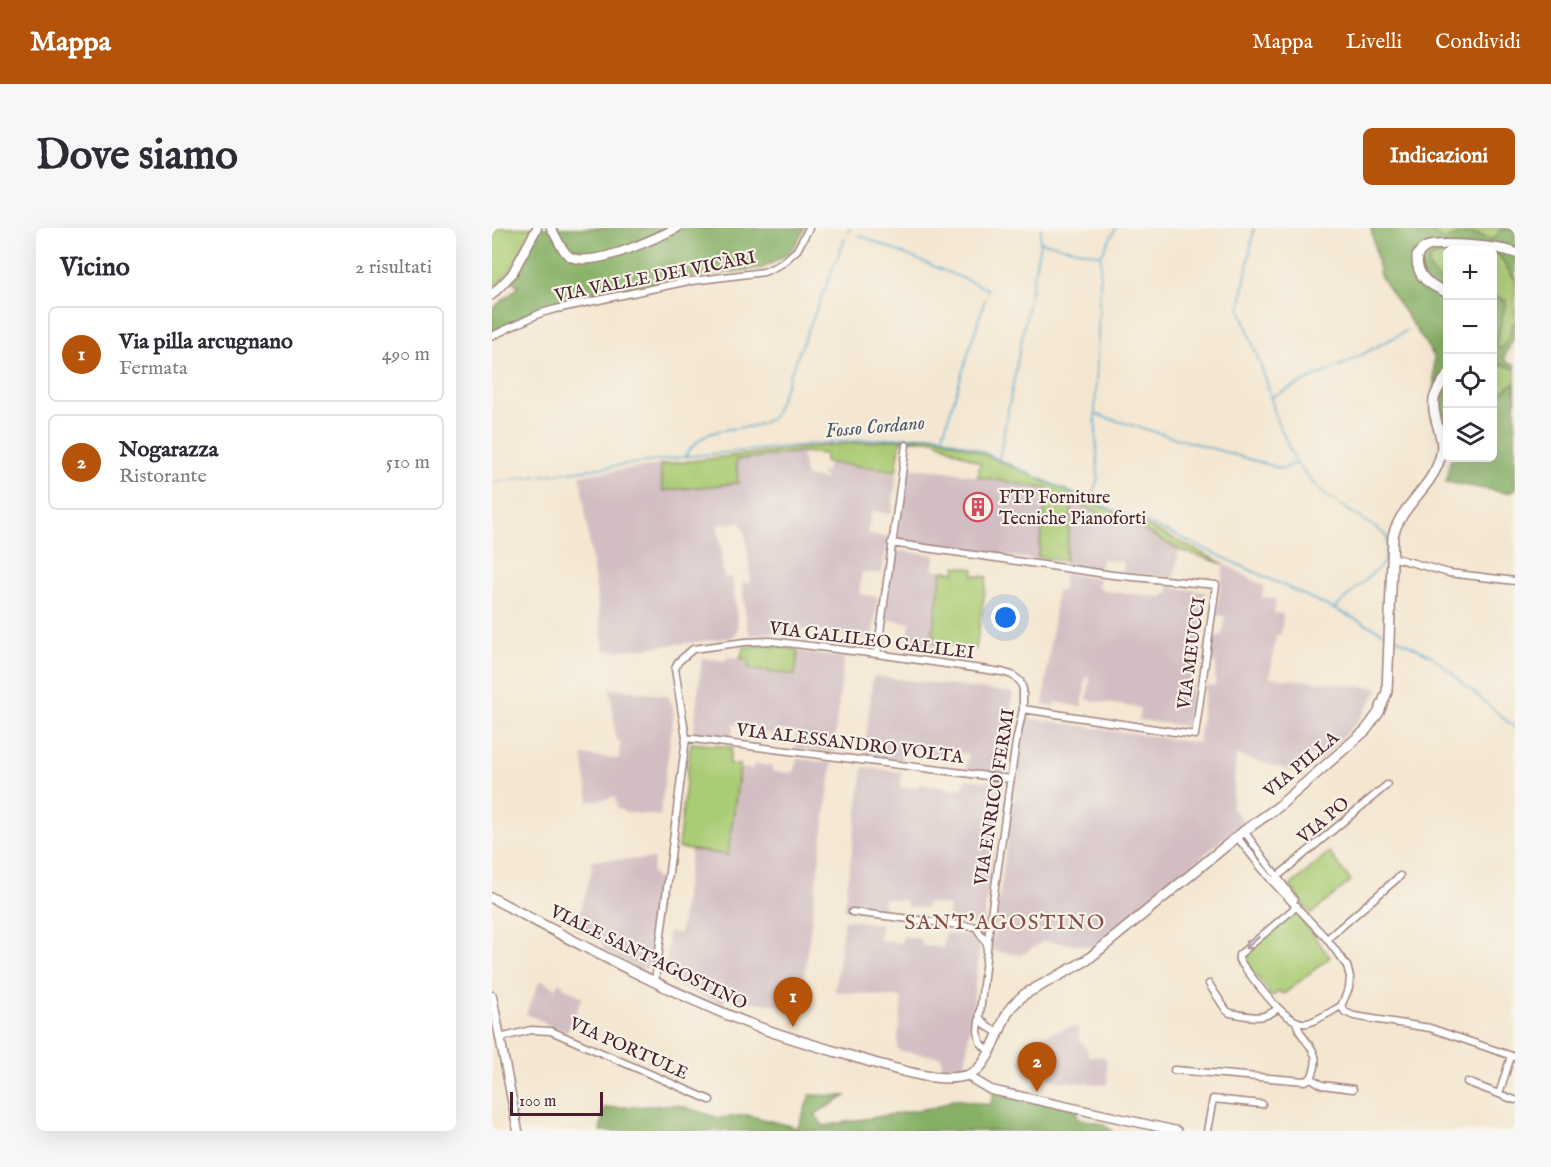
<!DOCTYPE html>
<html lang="it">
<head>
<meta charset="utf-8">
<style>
	body { margin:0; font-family:"IM FELL English",serif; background:#f7f7f7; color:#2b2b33 }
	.controls { position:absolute; right:18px; top:18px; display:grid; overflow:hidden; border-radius:9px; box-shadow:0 6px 24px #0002 }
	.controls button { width:54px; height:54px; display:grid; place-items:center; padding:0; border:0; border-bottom:2px solid #e1e1e2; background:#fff; color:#2b2b33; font:30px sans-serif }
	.scale { position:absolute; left:18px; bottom:15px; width:93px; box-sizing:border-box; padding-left:6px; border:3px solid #4a1f2b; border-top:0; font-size:16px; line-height:21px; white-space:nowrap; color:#4a1f2b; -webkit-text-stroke:4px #f7f3e8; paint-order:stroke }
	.you { position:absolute; left:514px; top:390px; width:21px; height:21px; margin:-15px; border:4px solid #fff; border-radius:50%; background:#1a73e8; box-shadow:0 0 0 9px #1a73e833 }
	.badge { display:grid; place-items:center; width:39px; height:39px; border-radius:50%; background:#b45309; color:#fff; font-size:20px; font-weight:700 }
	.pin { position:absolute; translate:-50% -50px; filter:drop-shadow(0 2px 3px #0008) }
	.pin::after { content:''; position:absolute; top:32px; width:21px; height:18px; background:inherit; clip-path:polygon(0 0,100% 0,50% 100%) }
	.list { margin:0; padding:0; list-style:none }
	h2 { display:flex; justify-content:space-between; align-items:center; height:78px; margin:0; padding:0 24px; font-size:26px }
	h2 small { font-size:20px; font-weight:400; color:#7c7c81 }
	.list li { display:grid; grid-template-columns:39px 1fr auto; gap:18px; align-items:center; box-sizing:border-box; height:96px; margin:0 12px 12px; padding:0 12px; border:2px solid #e1e1e2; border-radius:9px }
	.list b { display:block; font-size:22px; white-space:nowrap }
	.list p { margin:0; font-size:20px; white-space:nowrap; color:#7c7c81 }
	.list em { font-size:20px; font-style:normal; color:#7c7c81 }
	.icon { flex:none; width:33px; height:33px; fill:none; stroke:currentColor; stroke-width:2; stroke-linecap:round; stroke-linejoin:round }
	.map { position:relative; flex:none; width:1023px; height:903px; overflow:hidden; border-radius:9px }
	header { display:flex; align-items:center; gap:36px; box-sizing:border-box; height:84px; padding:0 30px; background:#b45309; color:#fff }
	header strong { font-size:28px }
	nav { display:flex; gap:33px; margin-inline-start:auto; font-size:21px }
	.intro { display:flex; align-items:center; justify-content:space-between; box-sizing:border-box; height:144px; padding:0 36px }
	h1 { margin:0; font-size:42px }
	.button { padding:15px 27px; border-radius:9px; background:#b45309; color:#fff; font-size:21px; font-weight:700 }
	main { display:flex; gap:36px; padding:0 36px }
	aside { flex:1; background:#fff; border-radius:9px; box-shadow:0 6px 24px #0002 }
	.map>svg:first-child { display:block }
	.industrial { fill:#d2bec2 }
	.green { fill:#aacc74; stroke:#7a7650; stroke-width:1.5 }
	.forest { fill:#87b066; stroke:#686848; stroke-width:1.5 }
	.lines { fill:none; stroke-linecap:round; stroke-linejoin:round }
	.stream { stroke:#4ca5c9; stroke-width:1.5 }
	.minor-casing { stroke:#9f837e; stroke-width:9 }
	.tertiary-casing { stroke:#9f837e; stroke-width:11 }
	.secondary-casing { stroke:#9f837e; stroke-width:12 }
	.minor { stroke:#fff; stroke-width:6 }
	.tertiary { stroke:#fff; stroke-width:8 }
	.secondary { stroke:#fff; stroke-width:9 }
	.oneway { stroke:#ae9aa0 }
	.labels { text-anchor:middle; stroke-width:4.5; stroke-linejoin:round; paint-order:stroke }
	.street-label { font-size:18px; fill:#4a1f2b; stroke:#f7f3e8 }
	.poi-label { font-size:18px; fill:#4a1f2b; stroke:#f7f3e8; text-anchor:start }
	.water-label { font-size:20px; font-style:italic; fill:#4b556a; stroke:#f7f3e8 }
	.quarter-label { font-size:21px; letter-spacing:1.5px; fill:#874f4a; stroke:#f7f3e8 }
</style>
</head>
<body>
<header>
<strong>Mappa</strong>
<nav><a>Mappa</a><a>Livelli</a><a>Condividi</a></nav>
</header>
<div class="intro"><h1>Dove siamo</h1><a class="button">Indicazioni</a></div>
<main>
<aside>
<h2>Vicino<small>2 risultati</small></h2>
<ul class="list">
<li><span class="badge">1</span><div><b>Via pilla arcugnano</b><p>Fermata</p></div><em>490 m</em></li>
<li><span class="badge">2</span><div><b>Nogarazza</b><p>Ristorante</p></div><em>510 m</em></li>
</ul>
</aside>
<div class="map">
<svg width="1023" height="903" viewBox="0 0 1023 903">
	<rect width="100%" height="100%" fill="#f7f3e8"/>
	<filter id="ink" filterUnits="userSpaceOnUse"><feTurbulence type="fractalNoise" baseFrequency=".0167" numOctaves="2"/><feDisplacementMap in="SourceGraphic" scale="12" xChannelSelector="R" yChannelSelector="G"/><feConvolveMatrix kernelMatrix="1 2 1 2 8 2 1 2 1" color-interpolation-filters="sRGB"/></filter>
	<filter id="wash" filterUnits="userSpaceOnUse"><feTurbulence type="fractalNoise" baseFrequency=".008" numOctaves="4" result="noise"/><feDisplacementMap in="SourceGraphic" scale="24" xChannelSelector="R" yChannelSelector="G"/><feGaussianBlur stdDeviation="1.35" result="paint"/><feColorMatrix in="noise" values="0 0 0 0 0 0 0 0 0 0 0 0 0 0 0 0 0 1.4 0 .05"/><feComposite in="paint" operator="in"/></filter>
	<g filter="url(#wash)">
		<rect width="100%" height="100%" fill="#f4e7d2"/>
		<path class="industrial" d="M309,224L314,249L333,251V248L329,247V244L334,245L335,235L405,245L399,286L380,283L376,302V306L396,309L390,346L370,344L367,366L386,369L380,411L311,401L260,407L258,406L255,400L250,355L259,354L253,304L249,294L226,297L232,350L240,349L246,400L243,407L238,410L125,423L112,422L88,247L168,237L171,263L246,255L244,232Z
			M416,240L455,243L556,261L546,332L405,313Z
			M581,273L651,302L687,322L682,350L631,344L632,334L610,331L608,341L572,336Z
			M410,323L443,327L440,341L450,343L441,401L445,413L444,419L415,415L418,395L393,391L403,326Z
			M732,336L772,358L770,369L784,371L782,385L791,386L789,407H784L778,449L887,460L879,474L866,493L827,534L821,526L800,543L744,527L740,580L751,593L606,719L552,713L529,727L499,723L534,490L706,515L714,457L723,458L724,435L716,434L719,408L728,409L731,404L733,388L724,387Z
			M572,346L607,350L606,359L613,363L669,369L676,365L677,359L714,364L694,498L646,492L648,480L595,472L598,451L594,448L590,479L563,474L562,479L551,477L565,362H570Z
			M306,423L352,430L341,524L304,520V504L283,502L282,506L264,504V499L242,496L239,511L201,506L210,430L234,433L235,429L257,431L256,441L303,446Z
			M381,448L521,465L511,546L474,542L476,526L453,523V528L445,527L433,525L434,521L412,518L409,533L372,528Z
			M118,460L176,468L182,483L168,588L131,584L130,581L126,582L123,569L97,574L90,527L127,531L128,513L124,512Z
			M305,531L340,535L308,780L233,770L232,777L180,755L175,747L176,704L188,705L199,622L236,627L247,540L261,541L262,536L280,538V543L295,545L303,543Z
			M371,539L410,544L408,559H425L426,556L462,561L472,559L473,551L511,556L491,698L455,694L457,678L435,675L434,680L414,678V673L401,671L392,670L391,686L352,681Z
			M162,631L160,644L164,651L170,652L160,733L155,740L149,742L111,722V714L83,701L101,639L99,638L100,632Z
			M352,691L389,696L387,712L409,715L411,708L429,711V717L451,720L453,705L489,709L473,840H450L449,829L408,823L405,819L410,770L343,763Z
			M48,752L64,760L62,766L67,754L71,756L70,758L91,769L75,804L52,796L53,794L34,786Z
			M578,799L586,800L587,810L595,822L596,828L614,829L616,857L560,852L532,847L533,843L529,835L531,817L546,818L548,808Z"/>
		<path class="green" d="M0,0H42L17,45L0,60Z
			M936,0H1023V1L998,12C993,10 989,7 984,6C962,2 955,23 936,0Z
			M950,26L955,27V56C945,52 935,43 937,31Z
			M1001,26H1006L1023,52V95L1020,97L1017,110L1008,122L1004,117L1014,73L1001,67Z
			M1001,133L1023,141V172L1001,177Z
			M444,208L480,221L674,307L732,336L687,322L651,302L581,274L573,333L546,329L556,261L486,249L488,235L442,212H409L404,243L333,234V226L309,224L244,232L246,255L171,263L168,237L297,221Z
			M464,338L482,341L481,347L495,349L484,421L444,415L441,401L450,343L463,344Z
			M267,417L297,420L306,423L303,447L256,441L257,432L248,430L252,419Z
			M199,515L240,519L237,536L248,537L236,627L186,620Z
			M837,624L859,653L819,686L798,658Z
			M802,686H805L838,729L793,765L791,766L788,763L779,769L775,761L750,732V728Z"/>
		<path class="forest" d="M46,0H313L302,19L293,28L271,40L191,50L63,78L48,81L0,104V81L27,59L18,51Z
			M879,0H936C955,23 962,2 984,6C989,7 993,10 998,12L1004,9L1008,2L1023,1V52L1006,26H1001L1000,22H956L955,27L941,28L937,31C935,43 945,52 955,56V196L942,159V128L888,48Z
			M1001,67L1014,73L1004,117L1008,121L1017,110L1020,97L1023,95V108L1012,130L1016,135L1023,137V141L1001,133V134Z
			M1023,154V262L1015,265L954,254L959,230H1000L1001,171Z
			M502,865L585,881V890L611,896L620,903H108L112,880L186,877L227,890L255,887L306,900L318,867L354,868L323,886L331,898L444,879L463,871L498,877Z"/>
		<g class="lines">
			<path class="stream" d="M762,0L748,81L775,155L785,193L805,236L828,263L891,305L895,309V324L892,335L842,381L893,405
				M356,5L358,0
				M367,7L496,61L495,64
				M549,14L608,27
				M779,169L856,134L916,102
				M605,187L791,241L803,235
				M451,207L493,71
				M192,229C221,186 252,211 281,189L353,11
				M507,230L548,15L549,0
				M0,254L200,228L333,215L444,207L482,220L580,265L683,307L842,381
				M598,272L606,251L603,182L609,27L624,0
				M900,408L940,428L1023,500"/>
		</g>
	</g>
	<g filter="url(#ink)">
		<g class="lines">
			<g class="minor-casing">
				<path id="minor" d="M0,108L49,85L64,81L192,54L272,44L289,36L295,31L305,22L317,0
					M399,315L621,347L724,357L703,507L531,481
					M900,329L957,345L1023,353
					M385,426L414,217
					M194,510L519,551
					M752,603L802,672
					M745,609L780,653L835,711L855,738L858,749L857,760L849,778
					M780,653L895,557
					M805,678L747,727V732C759,747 793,799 815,795C823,794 840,783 849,778
					M360,684L484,699L495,716
					M835,711L908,648
					M163,754L194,510L183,441L186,434L201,421L253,414L278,413L385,426L510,444L520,447L528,453L531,461V481L524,514L498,694L486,803L488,814L498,824
					M717,756L734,782L738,785C758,788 770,794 786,780
					M849,778L853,784L862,788L938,800L1023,829
					M488,790L496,799L506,805
					M8,810L39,802L59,803L218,872
					M682,842L813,853L819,850C833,820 811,819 804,794
					M819,850L830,857L861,861
					M975,854L1023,872
					M1007,866L1019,828
					M715,903L721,871L770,876"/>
			</g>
			<g class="tertiary-casing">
				<path id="tertiary" d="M59,0C65,9 68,21 77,28C99,42 163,10 185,0
					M0,67L20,46L45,0
					M0,768L26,903
					M477,847L482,852L499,862L685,903"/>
			</g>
			<g class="secondary-casing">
				<path id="secondary" d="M956,65C938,57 924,50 925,28C927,24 930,21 934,19C946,13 1011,19 1023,25
					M0,670C84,714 169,761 258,796C297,811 339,822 379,834C409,842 446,856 477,847C497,840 507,799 517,782C522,775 527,771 533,766L595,732L752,603L786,579L874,502L887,484L895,464L901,308C909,277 939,261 948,230C955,209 939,192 942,171C944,162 950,155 956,147"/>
			</g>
			<use href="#minor" class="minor"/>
			<use href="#tertiary" class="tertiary"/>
			<use href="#secondary" class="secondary"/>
		</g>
		<defs><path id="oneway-shaft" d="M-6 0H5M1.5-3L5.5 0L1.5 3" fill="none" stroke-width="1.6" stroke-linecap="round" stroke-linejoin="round" transform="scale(1.5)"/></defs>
		<use class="oneway" href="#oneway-shaft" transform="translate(760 715) rotate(139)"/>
	</g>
	<defs>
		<g id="building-ring" transform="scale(1.5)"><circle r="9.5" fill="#f7f3e8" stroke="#d1495b" stroke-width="1.5"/><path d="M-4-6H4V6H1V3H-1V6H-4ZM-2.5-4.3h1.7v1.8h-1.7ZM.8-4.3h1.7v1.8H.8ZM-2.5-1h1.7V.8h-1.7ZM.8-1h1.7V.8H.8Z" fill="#d1495b"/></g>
	</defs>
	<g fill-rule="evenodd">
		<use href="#building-ring" x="486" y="279"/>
	</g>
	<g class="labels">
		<g class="street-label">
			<text transform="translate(163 48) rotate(-11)" y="6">VIA VALLE DEI VICÀRI</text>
			<text transform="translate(380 412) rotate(7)" y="6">VIA GALILEO GALILEI</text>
			<text transform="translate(699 425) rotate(-82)" y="6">VIA MEUCCI</text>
			<text transform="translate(358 515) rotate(7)" y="6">VIA ALESSANDRO VOLTA</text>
			<text transform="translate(809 536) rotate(-40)" y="6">VIA PILLA</text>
			<text transform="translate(502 569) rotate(-81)" y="6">VIA ENRICO FERMI</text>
			<text transform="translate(831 592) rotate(-40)" y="6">VIA PO</text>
			<text transform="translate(157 729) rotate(26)" y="6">VIALE SANT'AGOSTINO</text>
			<text transform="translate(137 820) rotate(24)" y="6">VIA PORTULE</text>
		</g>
		<g class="poi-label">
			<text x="507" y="275">FTP Forniture<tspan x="507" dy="21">Tecniche Pianoforti</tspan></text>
		</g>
		<g class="water-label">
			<text transform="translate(383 198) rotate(-5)" y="7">Fosso Cordano</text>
		</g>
		<g class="quarter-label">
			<text x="513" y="701">SANT'AGOSTINO</text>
		</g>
	</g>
</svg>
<div class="controls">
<button>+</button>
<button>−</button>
<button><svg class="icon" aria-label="locate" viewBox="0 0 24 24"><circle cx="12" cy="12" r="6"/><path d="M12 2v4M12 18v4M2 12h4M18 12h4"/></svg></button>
<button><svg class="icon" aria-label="layers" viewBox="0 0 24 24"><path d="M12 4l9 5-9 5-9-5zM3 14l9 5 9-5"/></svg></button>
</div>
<div class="scale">100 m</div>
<div class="you"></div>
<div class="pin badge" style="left:301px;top:799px">1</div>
<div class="pin badge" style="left:545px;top:864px">2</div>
</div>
</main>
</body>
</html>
